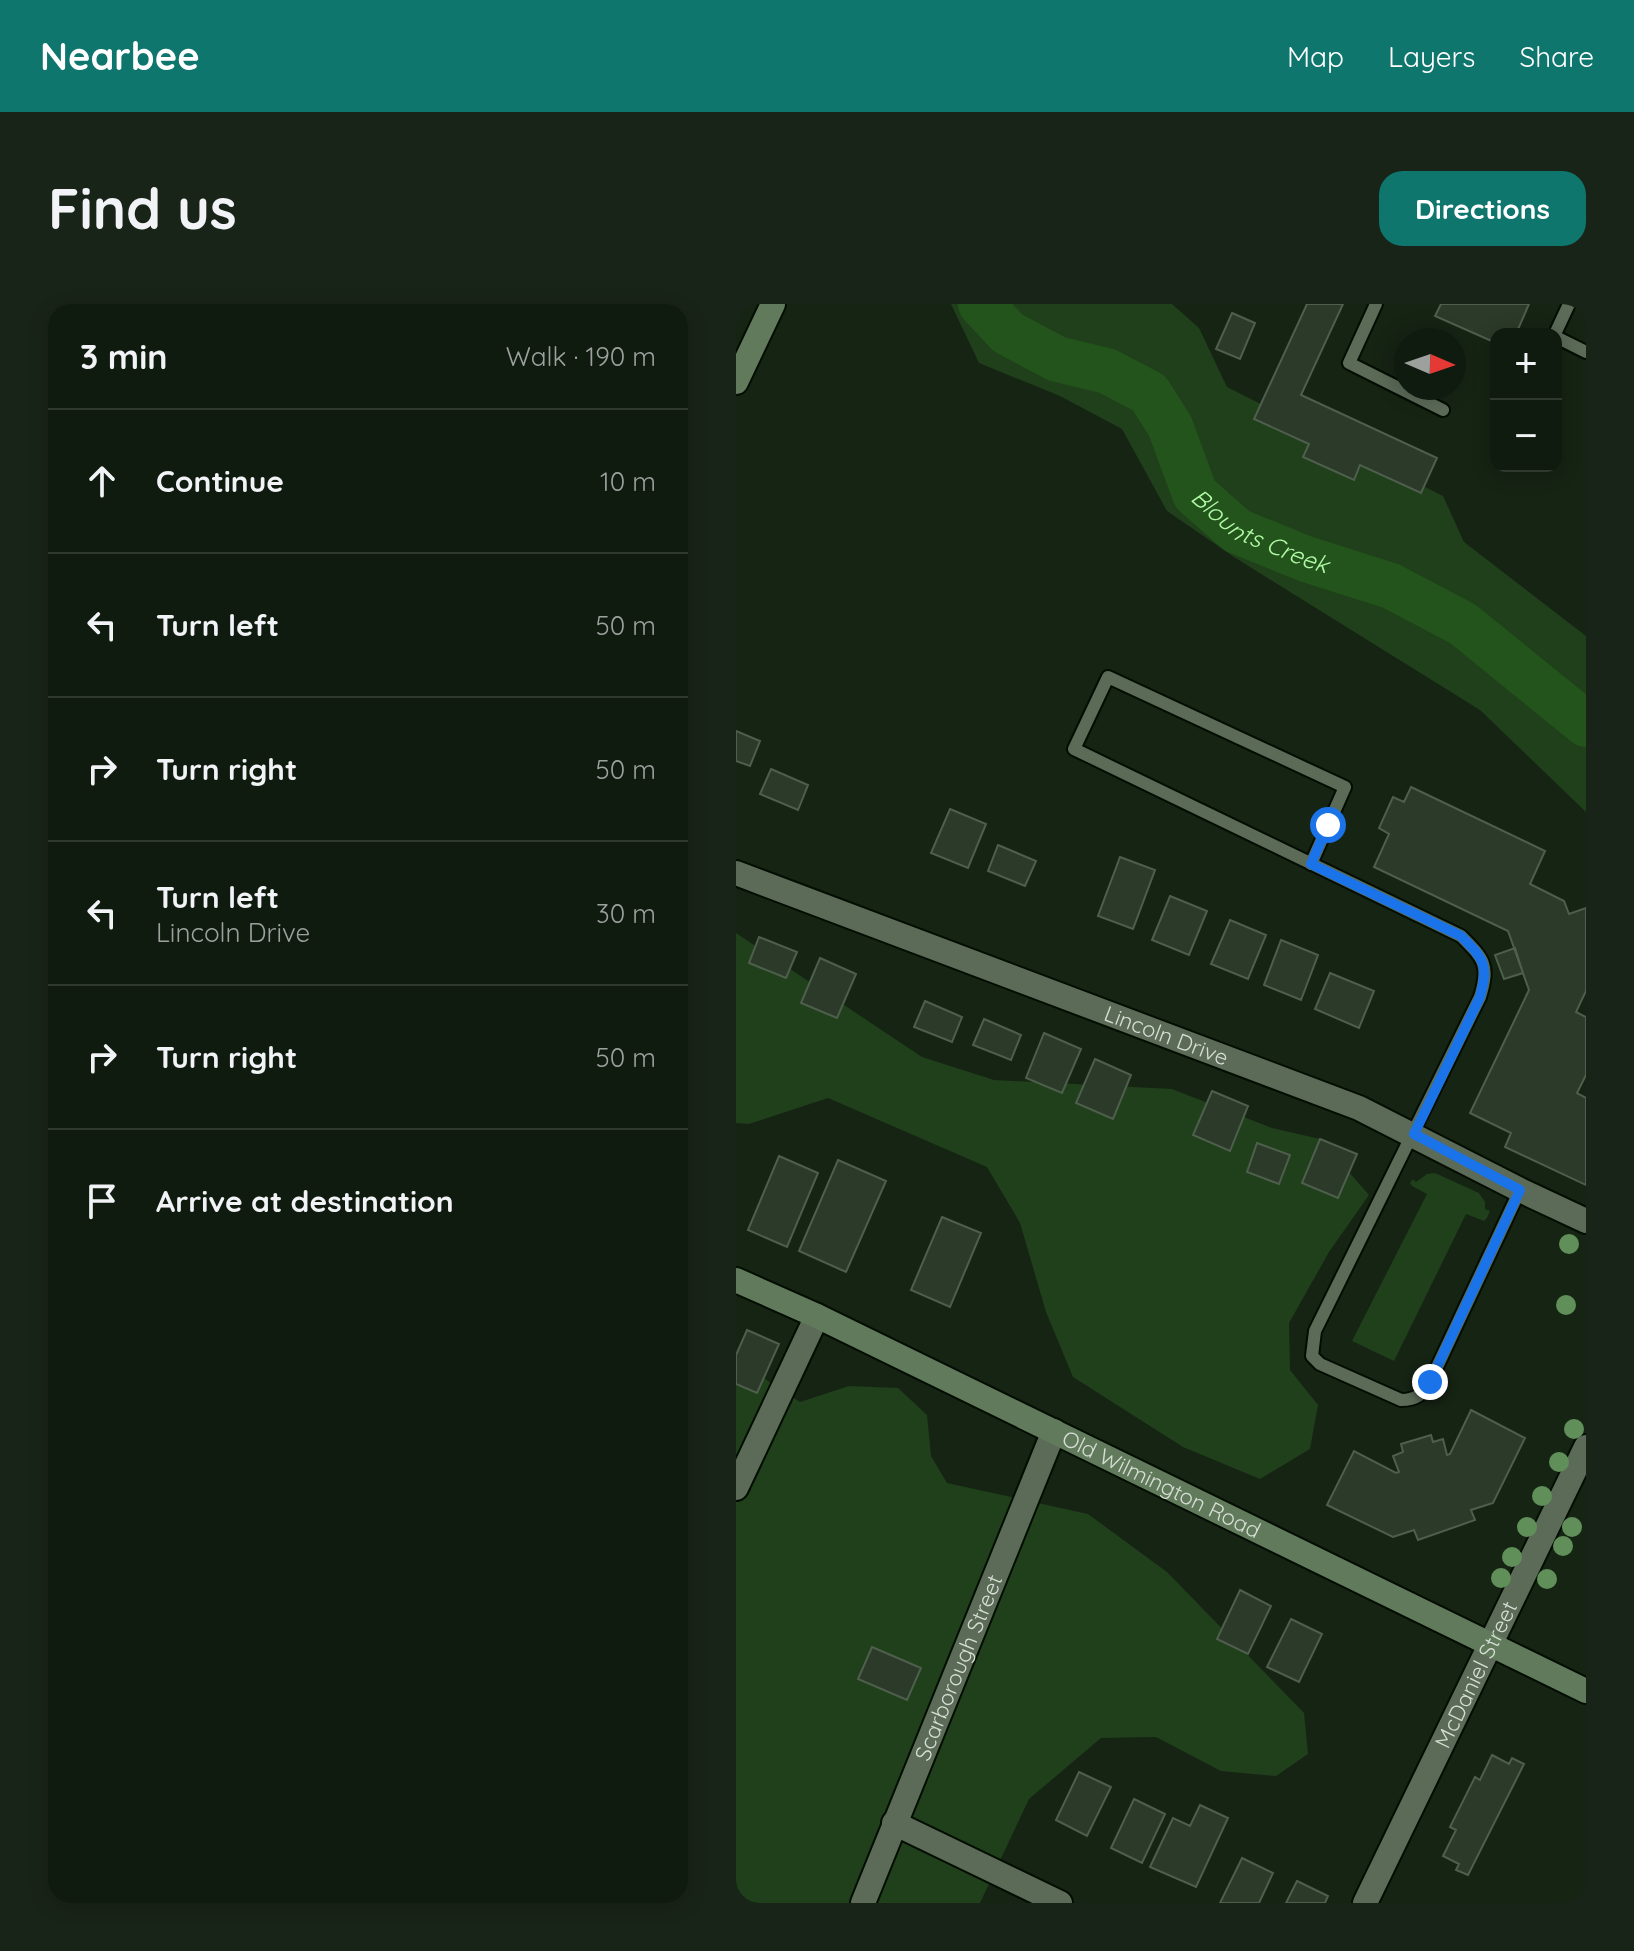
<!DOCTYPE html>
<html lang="en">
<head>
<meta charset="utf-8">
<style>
	body { margin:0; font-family:Quicksand,sans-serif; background:#192418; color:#f1f3f6 }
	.controls { position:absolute; right:24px; top:24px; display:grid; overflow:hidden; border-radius:16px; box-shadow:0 4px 20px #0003 }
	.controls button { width:72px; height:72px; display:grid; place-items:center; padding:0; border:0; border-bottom:2px solid #30392f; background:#101b0f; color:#f1f3f6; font:40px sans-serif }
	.compass { position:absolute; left:658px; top:24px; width:72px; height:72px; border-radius:50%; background:#101b0f; box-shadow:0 4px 20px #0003; rotate:92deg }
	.stop { position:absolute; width:24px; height:24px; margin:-18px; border:6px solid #1a73e8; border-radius:50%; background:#fff }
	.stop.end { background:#1a73e8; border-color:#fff; box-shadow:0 2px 8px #0008 }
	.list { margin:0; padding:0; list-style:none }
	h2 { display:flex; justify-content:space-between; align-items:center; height:104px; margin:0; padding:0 32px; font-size:34px }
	h2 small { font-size:26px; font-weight:400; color:#9ca19e }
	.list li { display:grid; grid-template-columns:52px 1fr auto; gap:24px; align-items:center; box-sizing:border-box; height:144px; padding:0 32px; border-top:2px solid #30392f }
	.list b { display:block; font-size:30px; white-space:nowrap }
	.list p { margin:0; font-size:26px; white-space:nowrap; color:#9ca19e }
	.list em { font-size:26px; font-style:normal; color:#9ca19e }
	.icon { flex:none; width:44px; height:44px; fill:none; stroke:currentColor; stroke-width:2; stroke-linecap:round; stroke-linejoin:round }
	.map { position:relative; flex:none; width:850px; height:1599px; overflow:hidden; border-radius:24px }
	header { display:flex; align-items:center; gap:48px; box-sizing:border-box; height:112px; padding:0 40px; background:#0f766e; color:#fff }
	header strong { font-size:38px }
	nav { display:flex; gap:44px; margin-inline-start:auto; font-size:28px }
	.intro { display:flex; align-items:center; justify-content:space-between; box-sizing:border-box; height:192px; padding:0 48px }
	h1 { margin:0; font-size:56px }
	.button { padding:20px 36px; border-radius:24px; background:#0f766e; color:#fff; font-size:28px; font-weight:700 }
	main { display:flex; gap:48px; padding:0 48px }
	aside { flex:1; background:#101b0f; border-radius:24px; box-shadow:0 4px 20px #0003 }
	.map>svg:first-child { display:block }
	.green { fill:#203f1b }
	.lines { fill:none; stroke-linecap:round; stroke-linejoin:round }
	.river { stroke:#22541b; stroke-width:46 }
	.building { fill:#2c3a29; stroke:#4f5f4d; stroke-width:2 }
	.lane-casing { stroke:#030d02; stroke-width:16 }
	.street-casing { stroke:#030d02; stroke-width:28 }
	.secondary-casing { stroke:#030d02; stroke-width:28 }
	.lane { stroke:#5b6b58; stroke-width:12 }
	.street { stroke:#5b6b58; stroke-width:24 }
	.secondary { stroke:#617a5c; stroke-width:24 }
	.tree { fill:#618f5a }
	.route { stroke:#1a73e8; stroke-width:10 }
	.labels { text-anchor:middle; stroke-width:6; stroke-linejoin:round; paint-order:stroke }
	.street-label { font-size:22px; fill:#d5ded3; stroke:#060c05 }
	.water-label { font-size:24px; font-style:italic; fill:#b1faa6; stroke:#060c05 }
</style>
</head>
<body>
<header>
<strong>Nearbee</strong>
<nav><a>Map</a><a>Layers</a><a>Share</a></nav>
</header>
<div class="intro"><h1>Find us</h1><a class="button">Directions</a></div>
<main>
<aside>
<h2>3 min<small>Walk · 190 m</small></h2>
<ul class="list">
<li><svg class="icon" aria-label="ahead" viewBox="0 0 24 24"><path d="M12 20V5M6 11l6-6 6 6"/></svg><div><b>Continue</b></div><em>10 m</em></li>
<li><svg class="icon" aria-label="left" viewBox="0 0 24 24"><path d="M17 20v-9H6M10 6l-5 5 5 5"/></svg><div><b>Turn left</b></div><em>50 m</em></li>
<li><svg class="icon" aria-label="right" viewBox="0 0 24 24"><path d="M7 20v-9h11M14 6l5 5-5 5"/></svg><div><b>Turn right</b></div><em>50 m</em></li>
<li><svg class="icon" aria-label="left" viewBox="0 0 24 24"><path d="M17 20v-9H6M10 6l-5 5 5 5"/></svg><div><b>Turn left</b><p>Lincoln Drive</p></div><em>30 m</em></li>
<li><svg class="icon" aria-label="right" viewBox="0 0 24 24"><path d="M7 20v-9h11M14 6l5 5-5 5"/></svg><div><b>Turn right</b></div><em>50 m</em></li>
<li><svg class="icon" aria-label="arrive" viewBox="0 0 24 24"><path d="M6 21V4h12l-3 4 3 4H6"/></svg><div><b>Arrive at destination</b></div></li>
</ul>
</aside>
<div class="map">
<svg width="850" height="1599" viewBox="0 0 850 1599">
	<rect width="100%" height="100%" fill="#162414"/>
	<path class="green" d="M215,0H436L463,24L491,83L707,192L728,238L850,332V508L744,406L498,253L431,207L386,125L324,92L243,59Z
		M0,629L186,753L258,776L436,785L536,824L584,835L633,891L593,948L553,1019L554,1066L582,1101L574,1145L524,1175L447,1143L337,1073L310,1008L284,919L251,863L92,794L13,820L0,819Z
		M699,869L743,889L749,898V905L754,907L751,914L748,917L730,910L658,1057L616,1037L691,890L676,882L674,879L677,875L680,878L691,870Z
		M0,1056L64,1098L113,1082L162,1084L191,1111L195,1152L211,1179L352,1210L431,1268L568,1409L572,1450L540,1472L485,1467L420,1433L365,1434L293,1495L244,1599H0Z"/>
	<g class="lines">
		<path class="river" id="s1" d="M245,0L272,29L321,55L371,67L413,89L434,122L459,190L501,227L570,255L655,282L727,320L850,420"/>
	</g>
	<path class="building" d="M571,0H607L565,91L701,154L685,189L624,161L618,176L567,153L573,140L518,115Z
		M705,0H793L780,30H760V39L699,12Z
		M496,9L519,19L504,55L480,45Z
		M0,427L24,437L14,462L0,457Z
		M35,465L72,481L62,506L24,490Z
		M675,483L809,547L794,580L828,597L833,610L850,604V687L840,708L850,713V771L841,789L850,794V881L769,843L775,829L734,809L793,686L772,627L638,563L653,530L643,524L657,493L668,498Z
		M214,505L250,520L232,564L195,549Z
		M262,541L300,557L289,582L252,567Z
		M384,553L419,566L397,625L362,612Z
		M434,592L471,607L453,651L416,636Z
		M494,616L530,631L512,675L475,660Z
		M23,633L61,648L50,674L13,659Z
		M545,636L582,651L565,696L528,681Z
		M779,644L787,669L768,675L759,651Z
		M84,654L120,670L101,714L65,699Z
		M594,669L638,687L623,724L579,705Z
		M189,697L226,713L216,738L178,723Z
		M248,715L285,731L275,756L237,741Z
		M308,729L345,745L326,789L290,774Z
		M359,755L395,771L377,815L340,799Z
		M476,787L512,802L494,847L457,831Z
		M584,835L621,850L602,894L566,879Z
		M521,839L554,851L543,880L511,868Z
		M43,852L82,869L51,943L12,926Z
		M102,856L150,877L110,968L63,947Z
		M206,913L245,929L214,1003L175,986Z
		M11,1026L43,1040L21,1089L0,1080V1051Z
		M735,1106L789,1134L757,1199L735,1206L739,1216L682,1236L678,1226L657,1233L591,1201L618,1147L660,1169L663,1168L657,1152L667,1148L665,1140L695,1131L697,1138L707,1135L711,1151L714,1150Z
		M504,1286L535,1302L512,1350L481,1335Z
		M555,1315L586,1330L563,1378L531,1363Z
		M136,1343L185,1364L171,1396L122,1375Z
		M756,1451L773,1460L776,1454L788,1460L732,1571L720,1566L723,1560L707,1552L720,1526L714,1523L739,1473L744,1476Z
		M343,1468L375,1483L351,1532L320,1516Z
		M398,1495L429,1510L406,1559L375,1544Z
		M464,1501L492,1514L460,1583L414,1563L437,1514L454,1522Z
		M506,1554L537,1569L523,1599H484Z
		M561,1577L592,1592L589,1599H550Z"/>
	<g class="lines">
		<g class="lane-casing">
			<path id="lane" d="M640,0L613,59L707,106
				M819,30L833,0
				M820,33L850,48
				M575,560L609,483L372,373L338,445L725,632C748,655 754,661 744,693L579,1027L576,1052L584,1060L665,1096C680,1096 686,1091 694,1078L784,886"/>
		</g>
		<g class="street-casing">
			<g id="street">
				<path id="s2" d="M0,569L623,804L784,886L850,917"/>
				<path d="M0,1184L81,1012"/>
				<path d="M158,1519L324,1599"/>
				<path id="s3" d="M127,1599L318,1127"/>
				<path id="s4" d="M629,1599L850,1143"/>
			</g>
		</g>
		<g class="secondary-casing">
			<g id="secondary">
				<path d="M0,78L37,0"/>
				<path id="s5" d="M0,976L81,1012L850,1387"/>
			</g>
		</g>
		<use href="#lane" class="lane"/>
		<use href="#street" class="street"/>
		<use href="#secondary" class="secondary"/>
	</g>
	<g class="tree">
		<circle cx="833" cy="940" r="10"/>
		<circle cx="830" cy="1001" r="10"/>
		<circle cx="838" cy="1125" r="10"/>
		<circle cx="823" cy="1158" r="10"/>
		<circle cx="806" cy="1192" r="10"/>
		<circle cx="791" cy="1223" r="10"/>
		<circle cx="836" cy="1223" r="10"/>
		<circle cx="827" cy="1242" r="10"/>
		<circle cx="776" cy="1253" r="10"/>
		<circle cx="765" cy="1274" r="10"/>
		<circle cx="811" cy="1275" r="10"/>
	</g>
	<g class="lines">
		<path class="route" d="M592,521L575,560L725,632C748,655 753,661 744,693L678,830L784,886L694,1078"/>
	</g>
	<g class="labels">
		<g class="street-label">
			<text dy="8" stroke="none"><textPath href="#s2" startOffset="460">Lincoln Drive</textPath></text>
			<text dy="8" stroke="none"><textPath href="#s5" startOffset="472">Old Wilmington Road</textPath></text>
			<text dy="8" stroke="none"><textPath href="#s3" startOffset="254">Scarborough Street</textPath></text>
			<text dy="8" stroke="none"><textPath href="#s4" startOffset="254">McDaniel Street</textPath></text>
		</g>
		<g class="water-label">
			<text dy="8" stroke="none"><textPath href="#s1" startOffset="382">Blounts Creek</textPath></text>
		</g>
	</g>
</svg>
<div class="controls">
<button>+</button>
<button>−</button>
</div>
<svg class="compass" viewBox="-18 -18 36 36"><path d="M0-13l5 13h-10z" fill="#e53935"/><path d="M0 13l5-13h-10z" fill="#9ca19e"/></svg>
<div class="stop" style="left:592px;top:521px"></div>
<div class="stop end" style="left:694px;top:1078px"></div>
</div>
</main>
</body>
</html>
